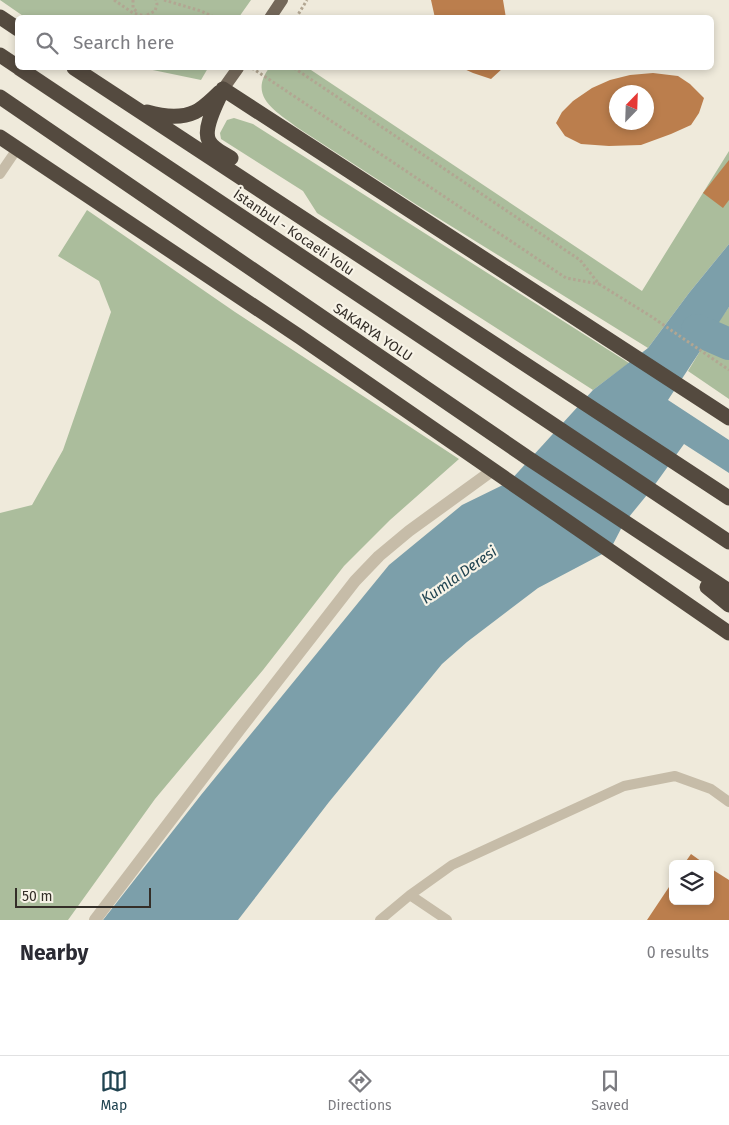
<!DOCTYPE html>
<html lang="en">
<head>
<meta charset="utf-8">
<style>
	body { margin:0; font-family:"Fira Sans",sans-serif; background:#f7f7f7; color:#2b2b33 }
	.controls { position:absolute; right:15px; bottom:15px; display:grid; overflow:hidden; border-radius:8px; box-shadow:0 2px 8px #0003 }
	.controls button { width:45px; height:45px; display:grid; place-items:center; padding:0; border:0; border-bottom:1px solid #e1e1e2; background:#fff; color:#2b2b33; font:25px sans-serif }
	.compass { position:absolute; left:609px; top:85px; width:45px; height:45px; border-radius:50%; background:#fff; box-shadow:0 2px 8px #0003; rotate:23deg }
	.scale { position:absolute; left:15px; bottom:12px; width:136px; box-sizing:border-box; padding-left:5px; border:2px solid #342e28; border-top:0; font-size:14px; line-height:18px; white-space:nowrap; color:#342e28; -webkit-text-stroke:4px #f7f3e7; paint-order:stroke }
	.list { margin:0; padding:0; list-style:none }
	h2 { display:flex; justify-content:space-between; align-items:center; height:65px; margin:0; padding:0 20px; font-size:21px }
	h2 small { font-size:16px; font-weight:400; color:#7c7c81 }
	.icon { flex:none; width:28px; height:28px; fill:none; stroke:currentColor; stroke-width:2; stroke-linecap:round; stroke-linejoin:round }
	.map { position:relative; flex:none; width:729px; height:920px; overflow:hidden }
	.search { position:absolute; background:#fff; box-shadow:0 2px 8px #0003; left:15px; right:15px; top:15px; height:55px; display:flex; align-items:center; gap:12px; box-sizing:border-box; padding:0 18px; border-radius:8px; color:#7c7c81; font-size:19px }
	.sheet { height:135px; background:#fff }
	nav { display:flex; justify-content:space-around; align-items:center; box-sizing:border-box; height:70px; border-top:1px solid #e1e1e2; background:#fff; font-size:14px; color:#7c7c81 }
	nav a { display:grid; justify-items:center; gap:2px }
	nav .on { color:#214451 }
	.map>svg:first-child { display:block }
	.green { fill:#abbd9c }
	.water { fill:#7c9faa }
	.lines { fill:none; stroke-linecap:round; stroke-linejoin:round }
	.river { stroke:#7c9faa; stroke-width:32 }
	.building { fill:#bb7e4d; fill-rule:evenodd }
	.path { stroke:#b2a692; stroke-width:3; stroke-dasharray:2.5 2.5; stroke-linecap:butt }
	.lane { stroke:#c6bca8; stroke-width:10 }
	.street { stroke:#c6bca8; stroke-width:12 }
	.primary { stroke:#74685a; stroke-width:12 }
	.highway { stroke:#544a3f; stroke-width:15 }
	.labels { text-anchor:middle; stroke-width:4.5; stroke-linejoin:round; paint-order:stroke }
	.street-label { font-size:14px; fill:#342e28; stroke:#f7f3e7 }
	.water-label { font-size:15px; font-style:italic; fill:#214451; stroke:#f7f3e7 }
</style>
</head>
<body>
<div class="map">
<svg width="729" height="920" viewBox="0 0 729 920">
	<rect width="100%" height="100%" fill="#efeadb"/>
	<path class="green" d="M0,0H251L239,17L26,18Z
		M143,68H208L201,80Z
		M269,68H308L642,291L729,151V244L689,293L648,348L417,205L298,128C276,111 248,97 269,68Z
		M234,118L253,124L629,363L593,390L317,213L303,191L221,139L220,133L227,120Z
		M87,210L235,312L459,459L390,520L344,566L263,670L155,799L68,920H0V513L32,505L63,450L111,312L99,281L58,256Z
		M729,307V399L688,371L714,328Z"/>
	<path class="water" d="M729,244V307L668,400L729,440V473L684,444L651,490L624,523L610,550L538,588L467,642L442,664L329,802L238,920H103L201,795L389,565L462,505L509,482L593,390L648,348L689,293Z"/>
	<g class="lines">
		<path class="river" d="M697,330L729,344"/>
	</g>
	<path class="building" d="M431,0H503L506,18H435Z
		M462,68H503L491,79L473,73Z
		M653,73L678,76L690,84L704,98L699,113L691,125L671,134L641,145L609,146L581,144L565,136L556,123L562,112L573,101L592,88L610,80L630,75ZM616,92H646V122H616Z
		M729,160V200L723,208L703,193Z
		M691,854L705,864H684Z
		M710,868L729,880V920H647L673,881V901H710Z"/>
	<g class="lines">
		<path class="path" d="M114,0L133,13L153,18
			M133,0V8L138,13
			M164,0L201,11L216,18
			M147,15L155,11L157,4L156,0
			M296,18L307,0
			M252,68L566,278L599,284
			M294,68L580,260L599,284L652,317L729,370"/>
		<path class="lane" d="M0,174L17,149
			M410,895L447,920
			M380,920L410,895L452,865L624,786L675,776L711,789L729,802"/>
		<path class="street" d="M95,920L240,729L355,581L379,556L409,531L493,470"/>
		<path class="primary" d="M270,18L282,0
			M223,89L238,68"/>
		<path class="highway" d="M0,17L18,29
			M0,55L18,67
			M19,68L729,542
			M74,68L729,498
			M223,89L729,418
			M223,89C218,101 202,128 209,141C213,149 223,153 231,158
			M0,97L528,458L729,591
			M147,112C161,116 180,119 195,112C204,108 213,98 220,92
			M0,137L300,337L729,633
			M707,587L729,605"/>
	</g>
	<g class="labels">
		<g class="street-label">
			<text transform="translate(294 232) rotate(34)" y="5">İstanbul - Kocaeli Yolu</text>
			<text transform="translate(373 332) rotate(34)" y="5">SAKARYA YOLU</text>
		</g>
		<g class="water-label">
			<text transform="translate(459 575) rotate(-35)" y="5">Kumla Deresi</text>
		</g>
	</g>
</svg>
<div class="controls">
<button><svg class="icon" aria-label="layers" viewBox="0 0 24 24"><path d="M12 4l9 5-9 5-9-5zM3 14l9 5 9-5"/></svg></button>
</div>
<svg class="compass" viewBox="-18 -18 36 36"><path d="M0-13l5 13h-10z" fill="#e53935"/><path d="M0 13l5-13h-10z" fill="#7c7c81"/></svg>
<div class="scale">50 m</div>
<div class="search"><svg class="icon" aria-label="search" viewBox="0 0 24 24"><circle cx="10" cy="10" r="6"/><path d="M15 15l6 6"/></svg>Search here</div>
</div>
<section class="sheet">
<h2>Nearby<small>0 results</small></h2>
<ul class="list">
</ul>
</section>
<nav>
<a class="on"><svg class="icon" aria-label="map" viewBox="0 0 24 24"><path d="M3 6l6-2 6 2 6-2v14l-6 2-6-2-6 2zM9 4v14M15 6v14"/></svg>Map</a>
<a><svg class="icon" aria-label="directions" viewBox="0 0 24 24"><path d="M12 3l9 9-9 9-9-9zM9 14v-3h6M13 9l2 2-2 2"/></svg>Directions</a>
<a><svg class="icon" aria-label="saved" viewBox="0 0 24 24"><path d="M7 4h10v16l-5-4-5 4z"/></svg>Saved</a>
</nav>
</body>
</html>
